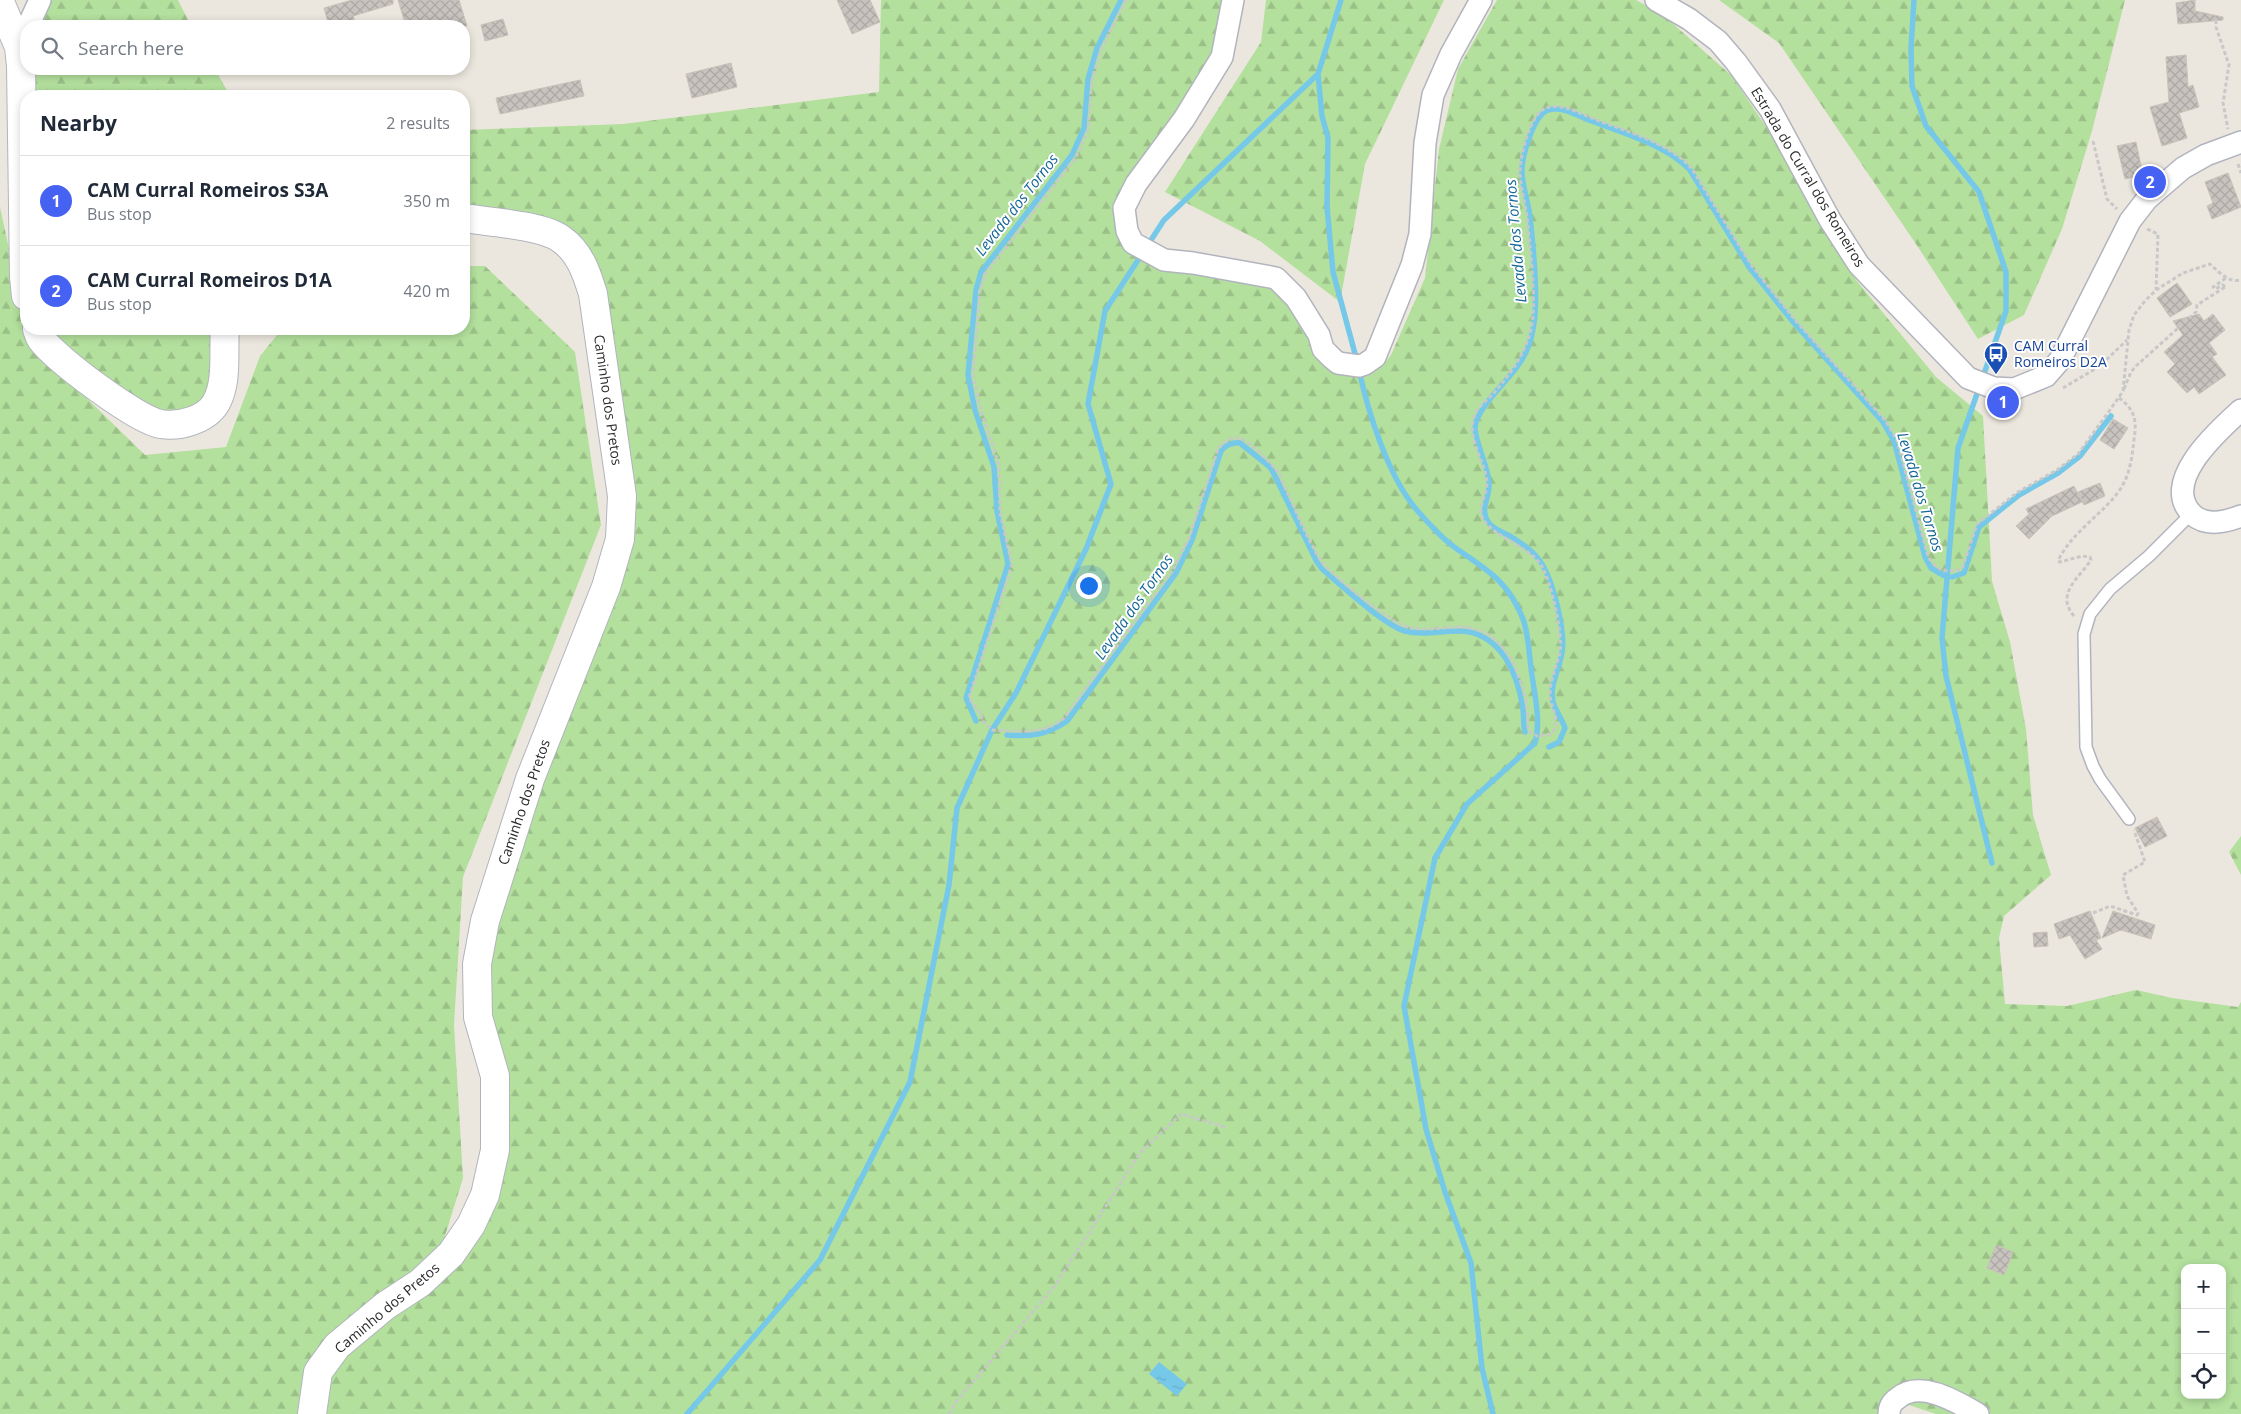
<!DOCTYPE html>
<html lang="en">
<head>
<meta charset="utf-8">
<style>
	body { margin:0; font-family:"Open Sans",sans-serif; background:#f6f6f7; color:#1f2937 }
	.controls { position:absolute; right:15px; bottom:15px; display:grid; overflow:hidden; border-radius:10px; box-shadow:0 2px 8px #0003 }
	.controls button { width:45px; height:45px; display:grid; place-items:center; padding:0; border:0; border-bottom:1px solid #e0e1e3; background:#fff; color:#1f2937; font:25px sans-serif }
	.you { position:absolute; left:1088px; top:585px; width:18px; height:18px; margin:-12px; border:4px solid #fff; border-radius:50%; background:#1a73e8; box-shadow:0 0 0 8px #1a73e833 }
	.badge { display:grid; place-items:center; width:32px; height:32px; border-radius:50%; background:#4662f2; color:#fff; font-size:16px; font-weight:700 }
	.pin { position:absolute; translate:-50% -50%; border:2px solid #fff; box-shadow:0 1px 5px #0006 }
	.list { margin:0; padding:0; list-style:none }
	h2 { display:flex; justify-content:space-between; align-items:center; height:65px; margin:0; padding:0 20px; font-size:21px }
	h2 small { font-size:16px; font-weight:400; color:#747a83 }
	.list li { display:grid; grid-template-columns:32px 1fr auto; gap:15px; align-items:center; box-sizing:border-box; height:90px; padding:0 20px; border-top:1px solid #e0e1e3 }
	.list b { display:block; font-size:19px; white-space:nowrap }
	.list p { margin:0; font-size:16px; white-space:nowrap; color:#747a83 }
	.list em { font-size:16px; font-style:normal; color:#747a83 }
	.icon { flex:none; width:28px; height:28px; fill:none; stroke:currentColor; stroke-width:2; stroke-linecap:round; stroke-linejoin:round }
	.map { position:relative; flex:none; width:2241px; height:1414px; overflow:hidden }
	.search { position:absolute; background:#fff; box-shadow:0 2px 8px #0003; left:20px; top:20px; width:450px; height:55px; display:flex; align-items:center; gap:12px; box-sizing:border-box; padding:0 18px; border-radius:20px; color:#747a83; font-size:19px }
	.panel { position:absolute; background:#fff; box-shadow:0 2px 8px #0003; left:20px; top:90px; width:450px; height:245px; border-radius:20px }
	.map>svg:first-child { display:block }
	.forest { fill:url(#forest-firs); fill-rule:evenodd }
	.water { fill:url(#water-ripples) }
	.lines { fill:none; stroke-linecap:round; stroke-linejoin:round }
	.stream { stroke:#76c8e9; stroke-width:5.5 }
	.building { fill:url(#building-cross-hatch); stroke:#c8c2b8 }
	.service-casing { stroke:#b1b4be; stroke-width:14 }
	.minor-casing { stroke:#b1b4be; stroke-width:24 }
	.secondary-casing { stroke:#b1b4be; stroke-width:30 }
	.path { stroke:#c8c8c8; stroke-width:3; stroke-dasharray:4 2.5; stroke-linecap:butt }
	.service { stroke:#fff; stroke-width:11 }
	.minor { stroke:#fff; stroke-width:21 }
	.secondary { stroke:#fff; stroke-width:28 }
	.labels { text-anchor:middle; stroke-width:4; stroke-linejoin:round; paint-order:stroke }
	.street-label { font-size:14px; fill:#2b2b2b; stroke:#fff }
	.transit-label { font-size:14px; fill:#164399; stroke:#fff; text-anchor:start }
	.water-label { font-size:15px; font-style:italic; fill:#146797; stroke:#fff }
</style>
</head>
<body>
<div class="map">
<svg width="2241" height="1414" viewBox="0 0 2241 1414">
	<defs>
		<pattern id="forest-firs" width="22" height="20" patternUnits="userSpaceOnUse" patternTransform="scale(1.25)"><rect width="22" height="20" fill="#b3e09d"/><path d="M5 1l3.5 6h-7zM16 11l3.5 6h-7z" fill="#9ac087"/></pattern>
		<pattern id="water-ripples" width="26" height="14" patternUnits="userSpaceOnUse" patternTransform="scale(1.25)"><rect width="26" height="14" fill="#76c8e9"/><path d="M2 4q2-2 4 0t4 0M15 11q2-2 4 0t4 0" fill="none" stroke="#66acc8"/></pattern>
		<pattern id="building-cross-hatch" width="8" height="8" patternUnits="userSpaceOnUse" patternTransform="scale(1.25)"><rect width="8" height="8" fill="#c8c3be"/><path d="M0 0l8 8M0 8l8-8" fill="none" stroke="#aca8a3"/></pattern>
	</defs>
	<rect width="100%" height="100%" fill="#ece7de"/>
	<path class="forest" d="M40,0H178L191,26H28Z
		M881,0H1233L1222,57L1124,208L1133,243L1276,278L1323,349L1370,366L1383,365L1391,355L1425,278L1439,149L1458,69L1497,0H1636L1663,15L1732,76L1799,176L1856,280L1936,377L1983,416L1992,581L2010,642L2026,729L2033,815L2051,875L2004,916L1999,938L2005,1004L2067,1006L2136,990L2172,998L2238,1007L2241,1002V1414H1936L1906,1404L1885,1414H0V207L29,342L145,455L226,447L260,356L282,329H464V266H485L575,352L601,525L463,877L454,1025L463,1178L435,1268L485,1195L477,964L622,496L600,341L561,238L464,218V130L623,124L879,92ZM2185,1268H2222V1395H2185Z
		M1266,0H1444L1365,164L1340,302L1260,241L1165,192L1261,42Z
		M1719,0H2125L2092,131L2062,229L2024,315L1978,339L1916,244L1779,43Z
		M26,69H215L230,96H26Z
		M50,329H228L224,378L181,424L68,364Z
		M2241,836V875L2229,852Z"/>
	<path class="water" d="M1159,1362L1187,1384L1177,1396L1149,1374Z"/>
	<g class="lines">
		<path class="stream" d="M1914,0L1911,48L1912,86L1926,126L1979,192L2006,272V311L1958,448L1942,638L1946,676L1992,863
			M1318,74L1322,116L1328,138L1327,207L1333,272L1357,361
			M1359,370C1368,412 1388,476 1416,509C1428,523 1442,539 1457,549C1488,571 1508,581 1523,619C1529,635 1529,657 1532,675C1535,697 1541,721 1535,743L1467,804L1435,858L1404,1006L1426,1129L1445,1192L1471,1263L1482,1368L1493,1414
			M1952,577L1964,573L1979,527L2019,495L2058,473L2080,456L2111,416
			M976,721L966,698L1008,564L997,511L994,467L975,410L968,375L976,290L981,272L1072,155L1084,128L1088,79L1097,48L1121,0
			M1007,735C1030,737 1047,735 1067,721L1176,573L1192,540L1221,451C1226,445 1232,442 1240,443L1270,467L1274,474L1317,562L1322,569C1341,585 1384,625 1405,631C1423,636 1444,630 1462,631C1502,634 1518,675 1523,709C1524,717 1523,725 1525,732
			M1549,747L1559,742L1565,728C1562,719 1555,710 1553,702C1549,686 1560,668 1562,652C1565,636 1558,606 1553,590C1544,561 1536,552 1510,536C1503,532 1493,529 1489,523C1478,509 1491,496 1489,482C1487,464 1477,447 1475,429C1474,410 1508,381 1519,364C1526,354 1531,342 1533,329C1539,300 1533,246 1530,216C1528,202 1523,188 1522,174C1521,158 1533,116 1548,110C1562,106 1577,115 1589,120C1620,132 1667,145 1690,170L1749,267L1794,323L1883,422L1894,441L1925,557L1931,568L1943,575
			M687,1414L820,1260L910,1082L949,885L957,808L992,730L1016,693L1086,549L1111,484L1088,404L1105,311L1164,220L1318,74L1341,0"/>
	</g>
	<path class="building" d="M352,0H393V4L353,16L356,26H329L324,8Z
		M398,0H459L467,26H406Z
		M837,0H870L880,22L852,34Z
		M2195,0V11L2223,17V20L2178,24L2176,3Z
		M503,19L508,35L485,41L481,25Z
		M2186,55L2188,87L2193,85L2199,107L2179,113L2187,138L2162,146L2150,107L2169,102L2166,57Z
		M731,63L737,87L692,98L686,74Z
		M580,80L584,96L500,114L496,98Z
		M2136,142L2143,175L2125,179L2117,146Z
		M2228,173L2241,207L2212,219L2207,206L2213,203L2205,182Z
		M2177,283L2192,304L2170,317L2157,298Z
		M2199,314L2204,321L2213,314L2225,330L2209,343L2217,354L2212,357L2226,375L2199,394L2194,387L2187,393L2167,372L2175,364L2164,352L2183,335L2173,321Z
		M2113,419L2128,428L2114,449L2100,440Z
		M2100,483L2105,496L2084,505L2078,492Z
		M2074,486L2082,502L2052,516L2029,539L2016,526L2029,514L2026,509Z
		M2157,817L2167,836L2145,847L2135,828Z
		M2090,911L2101,938L2096,940L2102,949L2085,959L2070,935L2059,939L2054,924Z
		M2113,911L2155,925L2151,939L2121,930L2102,938Z
		M2047,932L2048,946L2034,947L2033,933Z
		M1996,1245L2013,1252L2004,1275L1987,1268Z"/>
	<g class="lines">
		<g class="service-casing">
			<path id="service" d="M2129,819L2100,779L2093,766L2086,747L2084,634L2090,614L2110,589L2149,556L2191,514"/>
		</g>
		<g class="minor-casing">
			<path id="minor" d="M1233,0L1222,57L1184,119L1136,184L1124,208L1127,231L1133,243L1164,260L1193,263L1276,278L1296,298L1319,335L1323,349L1332,358L1338,363L1359,366L1365,364L1375,357L1412,265L1420,234L1425,143L1433,95L1451,54L1481,0
				M1656,0L1689,19L1718,41L1736,62L1770,109L1830,220L1859,265L1968,378L1994,388L2014,389L2046,376L2060,360L2130,221L2147,199L2183,168L2206,155L2241,142
				M28,26L40,0
				M2241,410C2219,430 2158,483 2193,515C2207,527 2226,522 2241,516
				M1889,1414C1889,1406 1892,1402 1898,1398C1920,1379 1957,1402 1978,1414"/>
		</g>
		<g class="secondary-casing">
			<path id="secondary" d="M0,2L19,47L21,66L24,277L26,296
				M37,329C38,332 39,336 41,339C56,359 138,421 161,424C179,427 206,420 216,403C228,381 223,353 225,329
				M312,1414L318,1372L337,1346L385,1306L420,1283L451,1254L471,1225L485,1195L495,1150V1076L478,1017L477,964L485,921L530,779L606,587L620,539L622,496L593,294C587,274 580,252 561,239C542,225 488,222 464,218"/>
		</g>
		<path class="path" d="M1126,0L1101,49L1092,80L1088,130L1076,157L985,274L980,290L973,375L980,408L999,465L1000,512L1012,565L969,698L982,716L981,719L992,730C1018,731 1042,736 1064,718L1173,570L1189,538L1218,449C1223,443 1232,435 1242,439C1252,444 1271,463 1278,472C1292,501 1304,533 1321,561C1330,574 1389,621 1404,626C1421,632 1444,627 1461,627C1504,628 1521,672 1527,708C1528,716 1527,723 1529,731L1537,736L1551,734C1562,721 1550,708 1550,694C1550,679 1557,666 1560,652C1563,634 1551,580 1541,565C1528,545 1484,534 1481,513C1480,503 1487,493 1487,483C1486,462 1466,439 1474,417C1477,407 1486,401 1493,394C1513,371 1531,346 1533,315C1535,285 1530,248 1527,217C1525,203 1521,189 1520,175C1519,159 1528,126 1538,114C1552,97 1578,113 1594,119C1625,131 1670,143 1692,169L1752,266L1796,321L1885,420L1897,440L1928,556C1936,571 1946,573 1962,569L1977,524L2018,492L2057,470L2078,454L2110,410L2123,391L2129,330L2134,315L2145,301L2156,290L2183,273L2210,264C2219,272 2228,283 2241,280
			M2216,20V27L2229,65L2223,103L2228,129
			M2093,141L2107,199L2117,209
			M2238,164L2241,173
			M2147,229L2158,234L2156,290
			M2225,287L2223,285L2215,289L2213,287L2226,278
			M2063,388L2100,366L2127,340
			M2124,389L2131,372L2136,366L2196,312L2197,305L2225,287
			M2074,616C2055,594 2079,578 2091,560L2090,557L2082,556L2060,562L2058,561C2072,531 2104,514 2121,488C2130,474 2132,457 2134,440C2137,419 2135,410 2118,397
			M2093,913L2110,906L2137,915L2138,913L2127,896L2123,875L2145,862L2134,830
			M949,1414L958,1399L1054,1287L1140,1153L1181,1114L1225,1127"/>
		<use href="#service" class="service"/>
		<use href="#minor" class="minor"/>
		<use href="#secondary" class="secondary"/>
	</g>
	<defs>
		<g id="bus-pin" transform="scale(1.25)"><path d="M0 17L-7.5 6A9.5 9.5 0 1 1 7.5 6Z" fill="#1a4fb4" stroke="#fff"/><path d="M-5-6H5V4H4V6H2V4H-2V6H-4V4H-5ZM-3.5-4V0h7V-4ZM-3.5 1.2v1.5H-2V1.2ZM2 1.2v1.5H3.5V1.2Z" fill="#fff"/></g>
	</defs>
	<g fill-rule="evenodd">
		<use href="#bus-pin" x="1996" y="354"/>
	</g>
	<g class="labels">
		<g class="street-label">
			<text transform="translate(1808 177) rotate(59)" y="5">Estrada do Curral dos Romeiros</text>
			<text transform="translate(608 400) rotate(82)" y="5">Caminho dos Pretos</text>
			<text transform="translate(524 802) rotate(-71)" y="5">Caminho dos Pretos</text>
			<text transform="translate(387 1308) rotate(-40)" y="5">Caminho dos Pretos</text>
		</g>
		<g class="transit-label">
			<text x="2014" y="351">CAM Curral<tspan x="2014" dy="16">Romeiros D2A</tspan></text>
		</g>
		<g class="water-label">
			<text transform="translate(1017 205) rotate(-52)" y="5">Levada dos Tornos</text>
			<text transform="translate(1516 241) rotate(-95)" y="5">Levada dos Tornos</text>
			<text transform="translate(1920 492) rotate(73)" y="5">Levada dos Tornos</text>
			<text transform="translate(1134 607) rotate(-55)" y="5">Levada dos Tornos</text>
		</g>
	</g>
</svg>
<div class="controls">
<button>+</button>
<button>−</button>
<button><svg class="icon" aria-label="locate" viewBox="0 0 24 24"><circle cx="12" cy="12" r="6"/><path d="M12 2v4M12 18v4M2 12h4M18 12h4"/></svg></button>
</div>
<div class="you"></div>
<div class="pin badge" style="left:2003px;top:402px">1</div>
<div class="pin badge" style="left:2150px;top:182px">2</div>
<div class="search"><svg class="icon" aria-label="search" viewBox="0 0 24 24"><circle cx="10" cy="10" r="6"/><path d="M15 15l6 6"/></svg>Search here</div>
<section class="panel">
<h2>Nearby<small>2 results</small></h2>
<ul class="list">
<li><span class="badge">1</span><div><b>CAM Curral Romeiros S3A</b><p>Bus stop</p></div><em>350 m</em></li>
<li><span class="badge">2</span><div><b>CAM Curral Romeiros D1A</b><p>Bus stop</p></div><em>420 m</em></li>
</ul>
</section>
</div>
</body>
</html>
